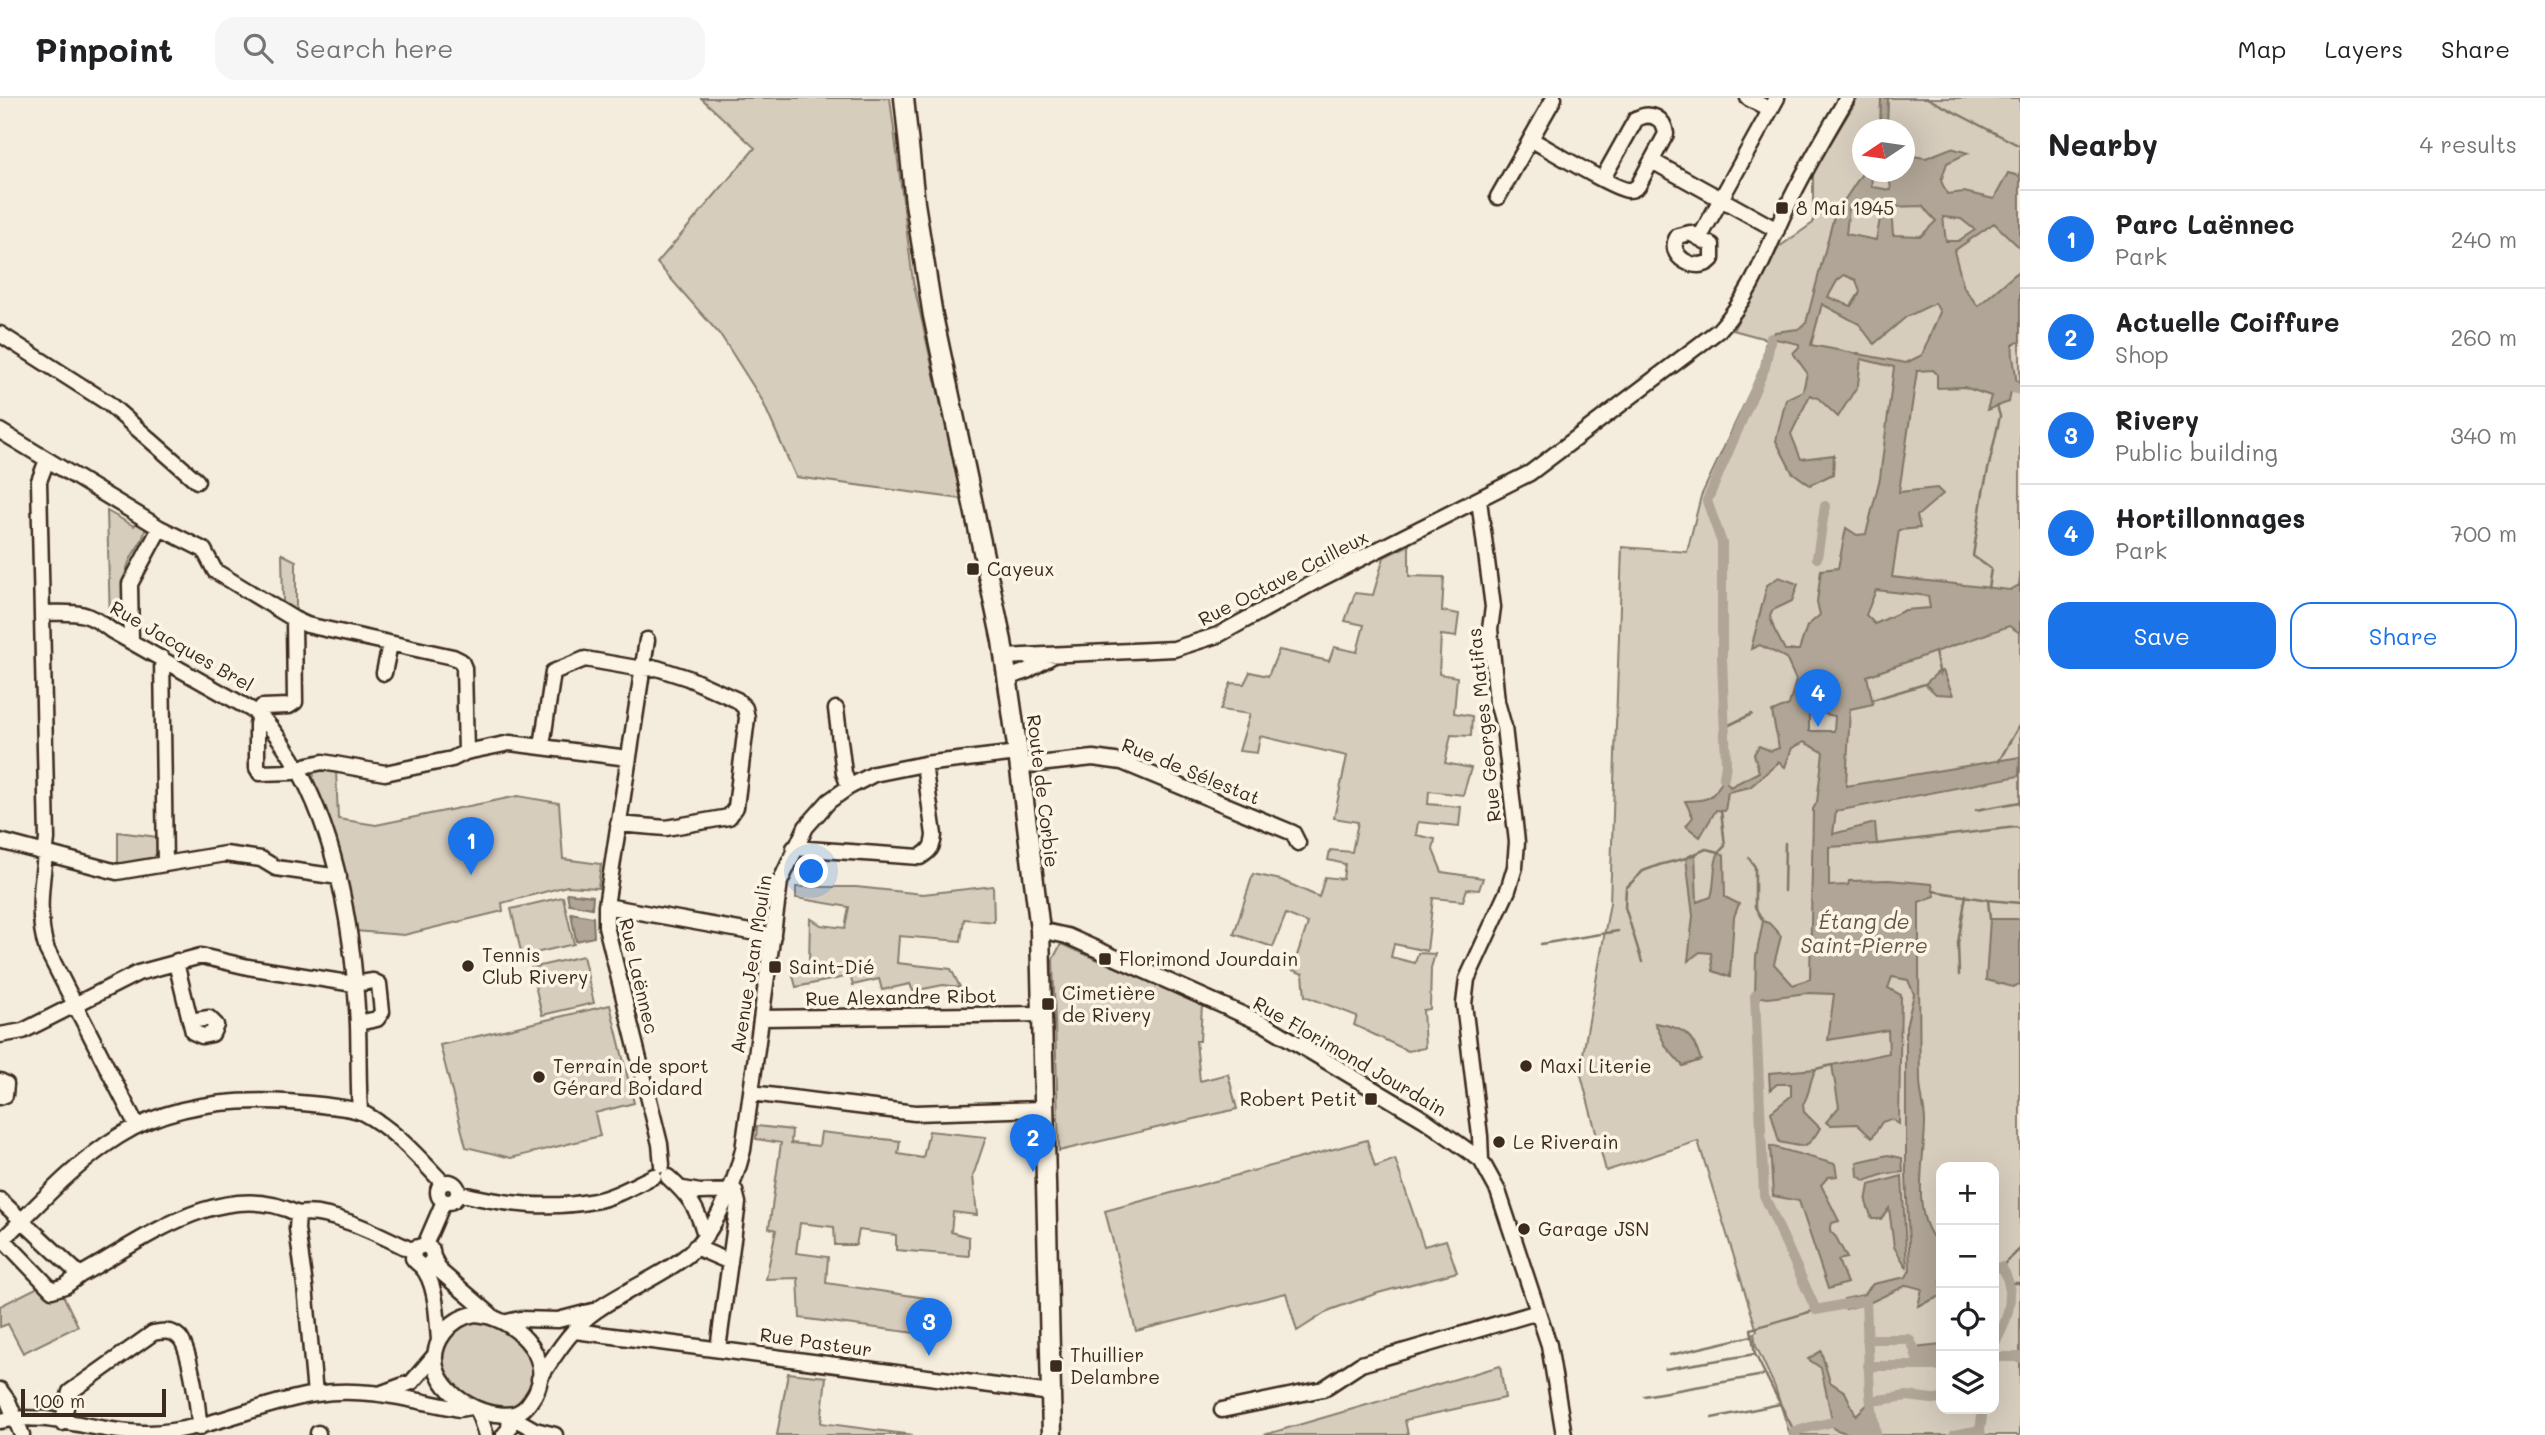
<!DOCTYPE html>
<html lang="en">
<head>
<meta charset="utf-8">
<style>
	body { margin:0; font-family:Mali,sans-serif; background:#f6f6f6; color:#202124 }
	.controls { position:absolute; right:21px; bottom:21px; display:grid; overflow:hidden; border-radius:14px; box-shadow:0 7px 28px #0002 }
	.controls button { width:63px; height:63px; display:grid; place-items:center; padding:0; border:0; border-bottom:2px solid #e0e0e0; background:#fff; color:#202124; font:35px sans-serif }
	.compass { position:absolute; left:1852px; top:21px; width:63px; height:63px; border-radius:50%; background:#fff; box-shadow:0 7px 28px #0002; rotate:257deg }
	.scale { position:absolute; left:21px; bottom:18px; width:145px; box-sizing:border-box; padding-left:7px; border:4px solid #3b2a1e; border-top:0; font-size:19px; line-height:24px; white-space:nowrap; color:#3b2a1e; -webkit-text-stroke:5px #fcf5e5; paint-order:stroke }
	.you { position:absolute; left:812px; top:774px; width:24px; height:24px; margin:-18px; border:5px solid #fff; border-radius:50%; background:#1a73e8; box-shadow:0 0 0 10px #1a73e833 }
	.badge { display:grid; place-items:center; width:46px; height:46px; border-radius:50%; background:#1a73e8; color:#fff; font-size:23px; font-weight:700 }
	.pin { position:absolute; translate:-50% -58px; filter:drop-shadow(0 2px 4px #0008) }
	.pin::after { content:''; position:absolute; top:37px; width:24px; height:21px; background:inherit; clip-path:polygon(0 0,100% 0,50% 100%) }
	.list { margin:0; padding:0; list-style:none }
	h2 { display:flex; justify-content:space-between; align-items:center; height:91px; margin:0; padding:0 28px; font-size:30px }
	h2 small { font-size:23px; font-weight:400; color:#757577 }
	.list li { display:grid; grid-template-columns:46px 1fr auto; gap:21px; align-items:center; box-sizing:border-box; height:98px; padding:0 28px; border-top:2px solid #e0e0e0 }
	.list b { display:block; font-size:26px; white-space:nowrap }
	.list p { margin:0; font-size:23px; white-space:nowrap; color:#757577 }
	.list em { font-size:23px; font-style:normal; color:#757577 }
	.actions { display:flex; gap:14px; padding:21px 28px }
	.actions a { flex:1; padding:16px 0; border:2px solid #1a73e8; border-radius:21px; text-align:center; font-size:24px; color:#1a73e8 }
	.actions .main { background:#1a73e8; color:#fff }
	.icon { flex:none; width:38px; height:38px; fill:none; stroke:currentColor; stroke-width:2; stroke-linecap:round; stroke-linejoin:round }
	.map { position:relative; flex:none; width:2020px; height:1337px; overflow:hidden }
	header { display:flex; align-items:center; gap:42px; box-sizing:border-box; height:98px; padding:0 35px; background:#fff; border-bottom:2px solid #e0e0e0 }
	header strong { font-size:33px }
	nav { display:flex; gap:38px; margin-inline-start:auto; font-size:24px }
	.search { width:490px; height:63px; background:#f6f6f6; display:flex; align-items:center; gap:18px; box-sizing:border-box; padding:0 24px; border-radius:21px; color:#757577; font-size:26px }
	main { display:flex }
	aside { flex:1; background:#fff }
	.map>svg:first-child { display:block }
	.green { fill:#d6cdbd; stroke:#887c6e; stroke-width:2; fill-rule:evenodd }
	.water { fill:#b0a596; stroke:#817466; stroke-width:2; fill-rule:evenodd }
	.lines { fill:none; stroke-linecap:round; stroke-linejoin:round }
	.stream { stroke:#817466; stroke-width:2.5 }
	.canal { stroke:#b0a596; stroke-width:10 }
	.minor-casing { stroke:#3b2a1e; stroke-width:19 }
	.major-casing { stroke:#3b2a1e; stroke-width:23 }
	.minor { stroke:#fcf5e5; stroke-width:14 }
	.major { stroke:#fcf5e5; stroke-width:18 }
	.poi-dot { fill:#3b2a1e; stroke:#fcf5e5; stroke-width:2.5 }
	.labels { text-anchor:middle; stroke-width:7; stroke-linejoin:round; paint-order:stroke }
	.poi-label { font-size:19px; fill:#3b2a1e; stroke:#fcf5e5; text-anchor:start }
	.street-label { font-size:19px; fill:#3b2a1e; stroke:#fcf5e5 }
	.water-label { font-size:21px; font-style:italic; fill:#645548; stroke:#fcf5e5 }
</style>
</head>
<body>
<header>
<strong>Pinpoint</strong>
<div class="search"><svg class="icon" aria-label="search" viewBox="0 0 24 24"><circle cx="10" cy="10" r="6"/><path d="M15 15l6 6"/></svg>Search here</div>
<nav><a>Map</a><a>Layers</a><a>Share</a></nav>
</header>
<main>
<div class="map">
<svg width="2020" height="1337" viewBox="0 0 2020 1337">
	<rect width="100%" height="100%" fill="#f4eddd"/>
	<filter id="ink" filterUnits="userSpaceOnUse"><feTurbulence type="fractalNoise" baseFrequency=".0143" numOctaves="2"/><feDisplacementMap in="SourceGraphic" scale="14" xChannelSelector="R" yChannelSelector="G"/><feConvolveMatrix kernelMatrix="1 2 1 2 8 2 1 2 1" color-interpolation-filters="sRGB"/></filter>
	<g filter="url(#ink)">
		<path class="green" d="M701,0H890L913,183L962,401L796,379L762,302L722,239L657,165L755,50Z
			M1858,0H2020V1337H1790L1775,1289L1756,1248L1754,1235L1757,1233L1698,1043L1606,1073L1580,973L1610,805L1622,449L1687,454L1701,398L1761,270L1766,241L1733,232L1779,149L1813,125V74ZM1862,32H1904V74H1862ZM1941,1069H1994V1311H1941Z
			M107,413L134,428L138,423L146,427C145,444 133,452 128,467C121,486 127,513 128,533L110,523Z
			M1409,447V478L1444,479L1442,513L1459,516L1456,539L1441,537L1439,576L1457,579L1454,615L1472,618L1471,638L1451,637L1445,665L1471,670L1463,697L1429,693L1428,706L1461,709L1459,728L1418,724L1416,737L1435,741L1433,752L1442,774L1483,780L1479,792L1467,791L1463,803L1433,800L1427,853L1394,846L1391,859L1415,865L1418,855L1435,856L1431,870L1430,911L1423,912L1425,950L1408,953L1354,927L1357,918L1305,898L1303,876L1292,872L1308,825L1286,816L1273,849L1234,836L1253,776L1281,782L1319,799L1325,779L1343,781L1345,766L1328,762L1330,752L1352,754L1358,724L1334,720L1347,658L1260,638L1257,655L1239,653L1250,616L1220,612L1231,585L1244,586L1250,574L1268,578L1279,552L1329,563L1334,549L1357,554L1364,527L1345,523L1355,495L1373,497L1384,459Z
			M282,456L296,463V513L283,504Z
			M323,671L336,672L338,721L376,727L518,698L559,705L563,761L601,766L598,790L567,788L502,805L503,813L404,837L355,833L340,760L313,684L314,674Z
			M118,734L157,739V755L153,760L124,765L118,768Z
			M993,788L994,824L964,821L961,843L899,838L897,865L951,871L960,889L943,887L913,893L910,886L882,892L879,881L853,887L850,878L796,889L791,870L809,865L810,820L821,827L845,830L849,809L796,800V789H856L923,796Z
			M563,799L574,846L522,858L511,811Z
			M1061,846L1202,906L1200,943H1196L1200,983L1228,976L1237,1011L1059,1053L1053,861Z
			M583,858L594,905L542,917L531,870Z
			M610,907L634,1005L595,1015L600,1038L511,1060L466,1049L440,947Z
			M757,1028L792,1032L791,1045L819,1048L821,1034L900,1043L898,1056L923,1060L929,1033L986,1039L973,1078L977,1117L953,1114L951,1134L969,1139V1158L896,1152V1137L859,1132L856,1147H835L834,1129L800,1125L796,1155L828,1159L826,1185L926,1200L940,1221L938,1238L800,1220L798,1180L766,1181L776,1132L769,1130L781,1045L756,1041Z
			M1367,1042L1375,1069L1395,1061L1424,1148L1446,1142L1457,1174L1378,1195L1330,1212L1297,1233L1286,1195L1136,1233L1105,1113Z
			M40,1188L49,1198L63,1197L78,1228L23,1255L8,1226L0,1229V1208Z
			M475,1221L506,1230L528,1254L534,1272L533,1283L522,1304L509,1311L491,1310L471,1302L448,1284L441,1264L443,1248L458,1227Z
			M1500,1268L1505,1300L1405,1322L1408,1337H1264Z
			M788,1275L826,1279L821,1325L913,1337H777Z"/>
		<path class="water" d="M1881,0H1888L1887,31H1880Z
			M1951,50L1968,55L1947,65L1941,83L1947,96L1964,94L1994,101L2008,75L2020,78V150L1994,125L1954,153L1964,190L1978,208L2020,172V243L2013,247C2011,259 2016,269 2016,281L2020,286V292L2012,287L2009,304L1987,312L1991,298L1964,289L1937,290V276L1933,272L1917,273L1899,394L1937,390L1943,396L1917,418L1920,430L1899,432L1892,479L2010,492L2019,487L2020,480V535L2009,528L1867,578L1873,606L1850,611L1846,688L2020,659L2019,678L1836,713L1833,736L1875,725L1877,746L1829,749V788L1848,787L1849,783L1889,782L1932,786L1935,798L1919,804C1919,863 1919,922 1920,981C1920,996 1925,1010 1925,1024C1925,1060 1910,1115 1937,1144L1941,1138V1198L1918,1208L1922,1191L1907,1187L1869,1205L1846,1211L1844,1201L1863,1197L1873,1186L1906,1179L1910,1172L1906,1076V929L1914,896L1908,882L1892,879L1888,890L1901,897L1899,1026L1891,1021L1882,1024L1872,1040L1857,1026L1831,1027L1826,1024L1839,1009L1832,967L1889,955L1888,932L1828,942L1834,896L1807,895L1768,900L1755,898L1756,859L1763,823L1769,825L1781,838L1774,866L1793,887L1810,881L1813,711L1817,704L1823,654L1804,644L1792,650L1785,669L1779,664L1750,689L1728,694L1725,713L1716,712L1700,739L1686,728L1693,719L1685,703C1709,702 1712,702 1724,680L1730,689L1759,674L1754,656L1759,648L1771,653L1779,650L1772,614L1789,607L1796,582L1786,560L1760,547L1751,551L1767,487L1779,479L1798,486L1792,503L1773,512L1770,518L1774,531L1785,552H1799L1807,528L1820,517L1817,504L1821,472L1838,470L1846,430L1857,437L1866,436L1880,380L1894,269L1861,261L1858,287L1838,319L1818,300L1810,297L1791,336L1801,361L1834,357L1833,376L1810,387L1792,374L1776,343L1786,301L1803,293L1807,275L1793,255L1799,249V246L1771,240L1775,234L1798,231L1806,225L1834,118L1863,74H1871L1872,89L1891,92L1889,77L1892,74H1904L1905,57L1926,60ZM1922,108L1936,123L1921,138L1893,137L1891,109ZM1849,110L1882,111L1876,142L1846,136ZM1943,119L1961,121L1975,132L1958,143H1946ZM1844,177L1856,182L1860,194L1851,208L1828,199L1837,183ZM1935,205L1940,214L1922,257L1906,265L1811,247L1822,206L1859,226L1874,246L1906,219ZM1876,492L1928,498L1930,510L1905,512L1875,526L1866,517ZM1809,613L1835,618L1834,633H1809Z
			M1943,573L1953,597L1936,596L1925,586L1938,574Z
			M1719,754L1724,757L1725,799L1739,806L1734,819L1730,879L1713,873L1711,855L1700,854L1688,863L1693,818L1686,760L1695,755L1697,804L1711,799C1716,784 1712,767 1719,754Z
			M567,795L593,798L592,810L569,806Z
			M571,815L593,819L594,839L576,843Z
			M1990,821H2020V886L2013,889L1986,882Z
			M1655,925C1682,929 1693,935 1701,962L1683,968L1666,949Z
			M1816,971C1809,982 1811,994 1803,1006L1804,1014L1820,1030C1807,1053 1803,1049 1779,1044L1771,1014L1791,998V986H1777L1770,992L1769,975Z
			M1770,1048L1835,1066L1837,1078L1828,1079L1821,1087L1839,1123L1832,1125L1830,1133L1836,1139L1847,1160L1838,1162L1847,1185L1828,1191L1799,1103L1773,1098Z
			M1888,1057L1902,1060L1903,1074L1884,1076L1865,1083L1858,1078L1857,1064Z
			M1902,1078L1907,1170L1894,1149L1889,1110L1881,1121H1872L1866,1104L1869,1087Z
			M1941,1247V1272H1918L1914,1250Z
			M1821,1253L1830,1284L1845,1294L1856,1317L1871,1303L1876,1337H1852L1834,1331L1821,1270L1808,1261Z"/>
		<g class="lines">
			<path class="stream" d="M1927,0L2020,48
				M1988,490L1991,471L1973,458L1983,394L2000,318L1997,308
				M1935,554L1940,577
				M1872,602L1925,586
				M1725,629L1752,616
				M1999,663L2020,626
				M1976,712L2020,704
				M1877,746L2016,729L2020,731
				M1749,760L1755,769V809L1763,823
				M1784,793L1785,745
				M1933,793L1988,802L2020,805
				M1988,802L1990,821
				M1541,846L1618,833
				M1642,864L1625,809L1626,790L1643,773L1659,767L1686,760L1706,751L1719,754L1725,748L1721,712
				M1959,877L1958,845L1966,797
				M1816,971L1832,967
				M2001,1169L2020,1151
				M2009,1185H2020
				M1670,1257L1752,1238
				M1665,1271L1755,1256
				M1644,1298L1764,1277
				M1712,1320L1780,1306
				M1794,1333L1755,1256L1751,1231L1816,1212"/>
			<path class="canal" d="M2001,286L2020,292
				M1817,460L1825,408
				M1724,680L1726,665L1722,560V445L1707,403L1765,269L1771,240
				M1766,892H1762L1755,898L1764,1097L1816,1212L1866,1202L1870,1298L1876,1337
				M1994,1170L2001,1169C2018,1191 2008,1224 1994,1246
				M1867,1241H1909L1914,1250L1919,1268
				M1994,1259H2020
				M1868,1268H1941
				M1871,1303L1907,1298L1941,1302
				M1980,1332L1983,1311
				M1795,1337L1794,1333L1845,1321
				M1954,1337L1980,1332L1981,1337"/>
			<g class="minor-casing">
				<path id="minor" d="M1748,0L1770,12
					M1532,42C1547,50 1616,92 1628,92C1633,92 1634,91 1638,88L1666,36C1664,20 1651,13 1636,21L1603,80
					M1652,63L1777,132
					M1498,99L1554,0
					M1690,135L1712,147V161C1698,177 1664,158 1678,138Z
					M1700,139L1777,0
					M0,236L108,305L197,383
					M0,333L160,430L204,452L215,473L294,521L307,527L453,559L461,563L464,570L466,654
					M47,362L39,383L47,741C43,777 35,816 47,852L137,1028
					M1479,402L1493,509L1490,531L1497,604L1504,629L1517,744L1515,769L1508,792L1467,881L1464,906L1480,1038L1481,1062
					M42,515C76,515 84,511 112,533L259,616C333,696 353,823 358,927C359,956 358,985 360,1013
					M294,521L295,604L289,608L262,609L257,626V670L260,675L293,674L308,667L323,664L385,675L452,661L466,654L510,645L628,660
					M647,542L606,808V828L660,1046L662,1067
					M131,543L130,486L160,430
					M1004,559L1174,551L1218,537L1320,481L1530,375L1719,232C1754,193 1765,155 1787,109C1805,71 1826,36 1847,0
					M162,560L165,766
					M384,575L390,546
					M1007,580L1027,573L1052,558
					M836,611L844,675L849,689
					M542,648L553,574L585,561L642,571L657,570L688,580L737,602L745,610L747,620L736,709L729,719L666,730L618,726
					M1020,668L1093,660L1122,664L1293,735L1298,745
					M0,743L117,774L225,756L261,761L276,770L339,779
					M794,750L920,759C930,753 933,749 934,737L924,666
					M606,808L773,838
					M1040,832L1067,838L1266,927L1425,1022L1481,1062L1498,1093L1549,1247L1564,1337
					M177,863L178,873L193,934L202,938L212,936L216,927L209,920L190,923
					M762,920L1042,916
					M0,937L23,933L138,875L201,858L248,869L354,886L373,883L379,886L382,914L377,921L358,925
					M0,983L6,986L5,997L0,999
					M751,995L915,1015L1044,1011
					M668,1079C689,1098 697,1109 705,1137
					M438 1094a10 10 0 1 1 20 0a10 10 0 1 1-20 0Z
					M683,1091L700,1094L735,1093L738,1105L718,1251
					M458,1095C503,1106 548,1112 594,1103C615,1099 635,1087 654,1078
					M0,1102L80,1177L65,1188L52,1192L3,1141
					M298,1116L297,1131L305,1188L315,1296
					M298,1116C330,1110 384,1139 413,1153
					M0,1144C38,1107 74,1066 119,1038C178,1001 255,999 321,1007C334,1009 351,1009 363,1015C394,1031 419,1060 443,1085
					M425,1147L444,1103
					M695,1149L730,1164
					M433,1159L441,1174L491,1217
					M421,1168L428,1167L433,1161L432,1152L425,1147L415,1150L413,1160C415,1164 418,1165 421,1168C437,1184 437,1221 439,1242
					M80,1177C143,1142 224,1078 298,1116
					M475,1216C511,1218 556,1257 535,1296C530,1304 526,1311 517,1315C510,1318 504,1317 496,1316C459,1311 416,1273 444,1235C452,1224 462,1218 475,1216Z
					M507,1224L520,1221L558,1222L593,1213
					M575,1233L1051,1295
					M539,1281C555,1257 572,1229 597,1212C625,1192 658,1180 685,1159C714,1138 735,1085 743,1052L780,784L806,729L829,703L849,689L874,676L924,666L1018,655
					M0,1292L8,1303L22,1337
					M382,1295L412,1284L435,1257
					M1222,1312L1323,1291L1361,1266L1538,1214
					M478,1313L486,1337
					M0,1323C48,1312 100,1336 149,1335C209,1333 258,1305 316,1296C364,1288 411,1302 459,1311L471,1309
					M62,1325L70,1294L153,1235C163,1233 172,1232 179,1239C190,1249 199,1313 199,1330
					M318,1335V1337
					M504,1337L509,1331L510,1318L535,1332L555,1337"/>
			</g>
			<g class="major-casing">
				<path id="major" d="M904,0L915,105L933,218L1002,543L1018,655L1040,832L1052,1337"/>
			</g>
			<use href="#minor" class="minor"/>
			<use href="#major" class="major"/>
		</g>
	</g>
	<g class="poi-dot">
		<rect x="1775" y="103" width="14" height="14" rx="3.5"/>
		<rect x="966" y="464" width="14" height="14" rx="3.5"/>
		<rect x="1098" y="854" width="14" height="14" rx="3.5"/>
		<circle cx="468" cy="868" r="7"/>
		<rect x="768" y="862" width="14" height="14" rx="3.5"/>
		<rect x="1041" y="899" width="14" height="14" rx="3.5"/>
		<circle cx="1526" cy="968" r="7"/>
		<circle cx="539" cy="979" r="7"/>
		<rect x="1364" y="994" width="14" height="14" rx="3.5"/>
		<circle cx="1499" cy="1044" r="7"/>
		<circle cx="1524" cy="1131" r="7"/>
		<rect x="1049" y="1261" width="14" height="14" rx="3.5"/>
	</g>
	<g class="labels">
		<g class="poi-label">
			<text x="1796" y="117">8 Mai 1945</text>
			<text x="987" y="478">Cayeux</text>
			<text x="482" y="864">Tennis<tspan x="482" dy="22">Club Rivery</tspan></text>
			<text x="1119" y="868">Florimond Jourdain</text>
			<text x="789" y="876">Saint-Dié</text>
			<text x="1062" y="902">Cimetière<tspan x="1062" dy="22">de Rivery</tspan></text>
			<text x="553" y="975">Terrain de sport<tspan x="553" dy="22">Gérard Boidard</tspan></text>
			<text x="1540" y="975">Maxi Literie</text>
			<text x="1357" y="1008" text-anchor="end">Robert Petit</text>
			<text x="1513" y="1051">Le Riverain</text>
			<text x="1538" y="1138">Garage JSN</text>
			<text x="1070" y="1264">Thuillier<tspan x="1070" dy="22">Delambre</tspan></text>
		</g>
		<g class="street-label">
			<text transform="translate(1283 480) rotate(-27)" y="7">Rue Octave Cailleux</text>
			<text transform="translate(182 548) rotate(30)" y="7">Rue Jacques Brel</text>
			<text transform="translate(1484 627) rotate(-96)" y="7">Rue Georges Matifas</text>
			<text transform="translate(1191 673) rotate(22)" y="7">Rue de Sélestat</text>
			<text transform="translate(1043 693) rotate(83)" y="7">Route de Corbie</text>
			<text transform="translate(751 866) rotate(-81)" y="7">Avenue Jean Moulin</text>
			<text transform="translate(639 878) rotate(77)" y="7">Rue Laënnec</text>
			<text transform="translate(901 899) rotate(-1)" y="7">Rue Alexandre Ribot</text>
			<text transform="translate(1350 958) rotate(30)" y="7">Rue Florimond Jourdain</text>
			<text transform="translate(816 1244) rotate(8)" y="7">Rue Pasteur</text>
		</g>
		<g class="water-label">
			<text x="1864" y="831">Étang de<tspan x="1864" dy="24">Saint-Pierre</tspan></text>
		</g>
	</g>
</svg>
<div class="controls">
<button>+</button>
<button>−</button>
<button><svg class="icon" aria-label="locate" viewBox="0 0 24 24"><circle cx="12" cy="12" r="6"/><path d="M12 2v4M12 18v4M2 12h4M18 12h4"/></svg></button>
<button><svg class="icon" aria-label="layers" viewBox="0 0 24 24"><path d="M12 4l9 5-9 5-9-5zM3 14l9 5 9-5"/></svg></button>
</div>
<svg class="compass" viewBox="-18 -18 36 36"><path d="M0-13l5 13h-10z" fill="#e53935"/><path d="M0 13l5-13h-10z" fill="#757577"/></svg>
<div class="scale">100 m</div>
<div class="you"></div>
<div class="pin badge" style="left:471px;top:777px">1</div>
<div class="pin badge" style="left:1033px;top:1074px">2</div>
<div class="pin badge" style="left:929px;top:1258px">3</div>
<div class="pin badge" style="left:1818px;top:629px">4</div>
</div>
<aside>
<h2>Nearby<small>4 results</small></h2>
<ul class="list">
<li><span class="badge">1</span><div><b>Parc Laënnec</b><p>Park</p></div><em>240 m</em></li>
<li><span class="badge">2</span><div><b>Actuelle Coiffure</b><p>Shop</p></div><em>260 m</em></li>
<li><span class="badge">3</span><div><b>Rivery</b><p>Public building</p></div><em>340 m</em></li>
<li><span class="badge">4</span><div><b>Hortillonnages</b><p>Park</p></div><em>700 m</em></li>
</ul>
<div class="actions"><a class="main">Save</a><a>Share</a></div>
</aside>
</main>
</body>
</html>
